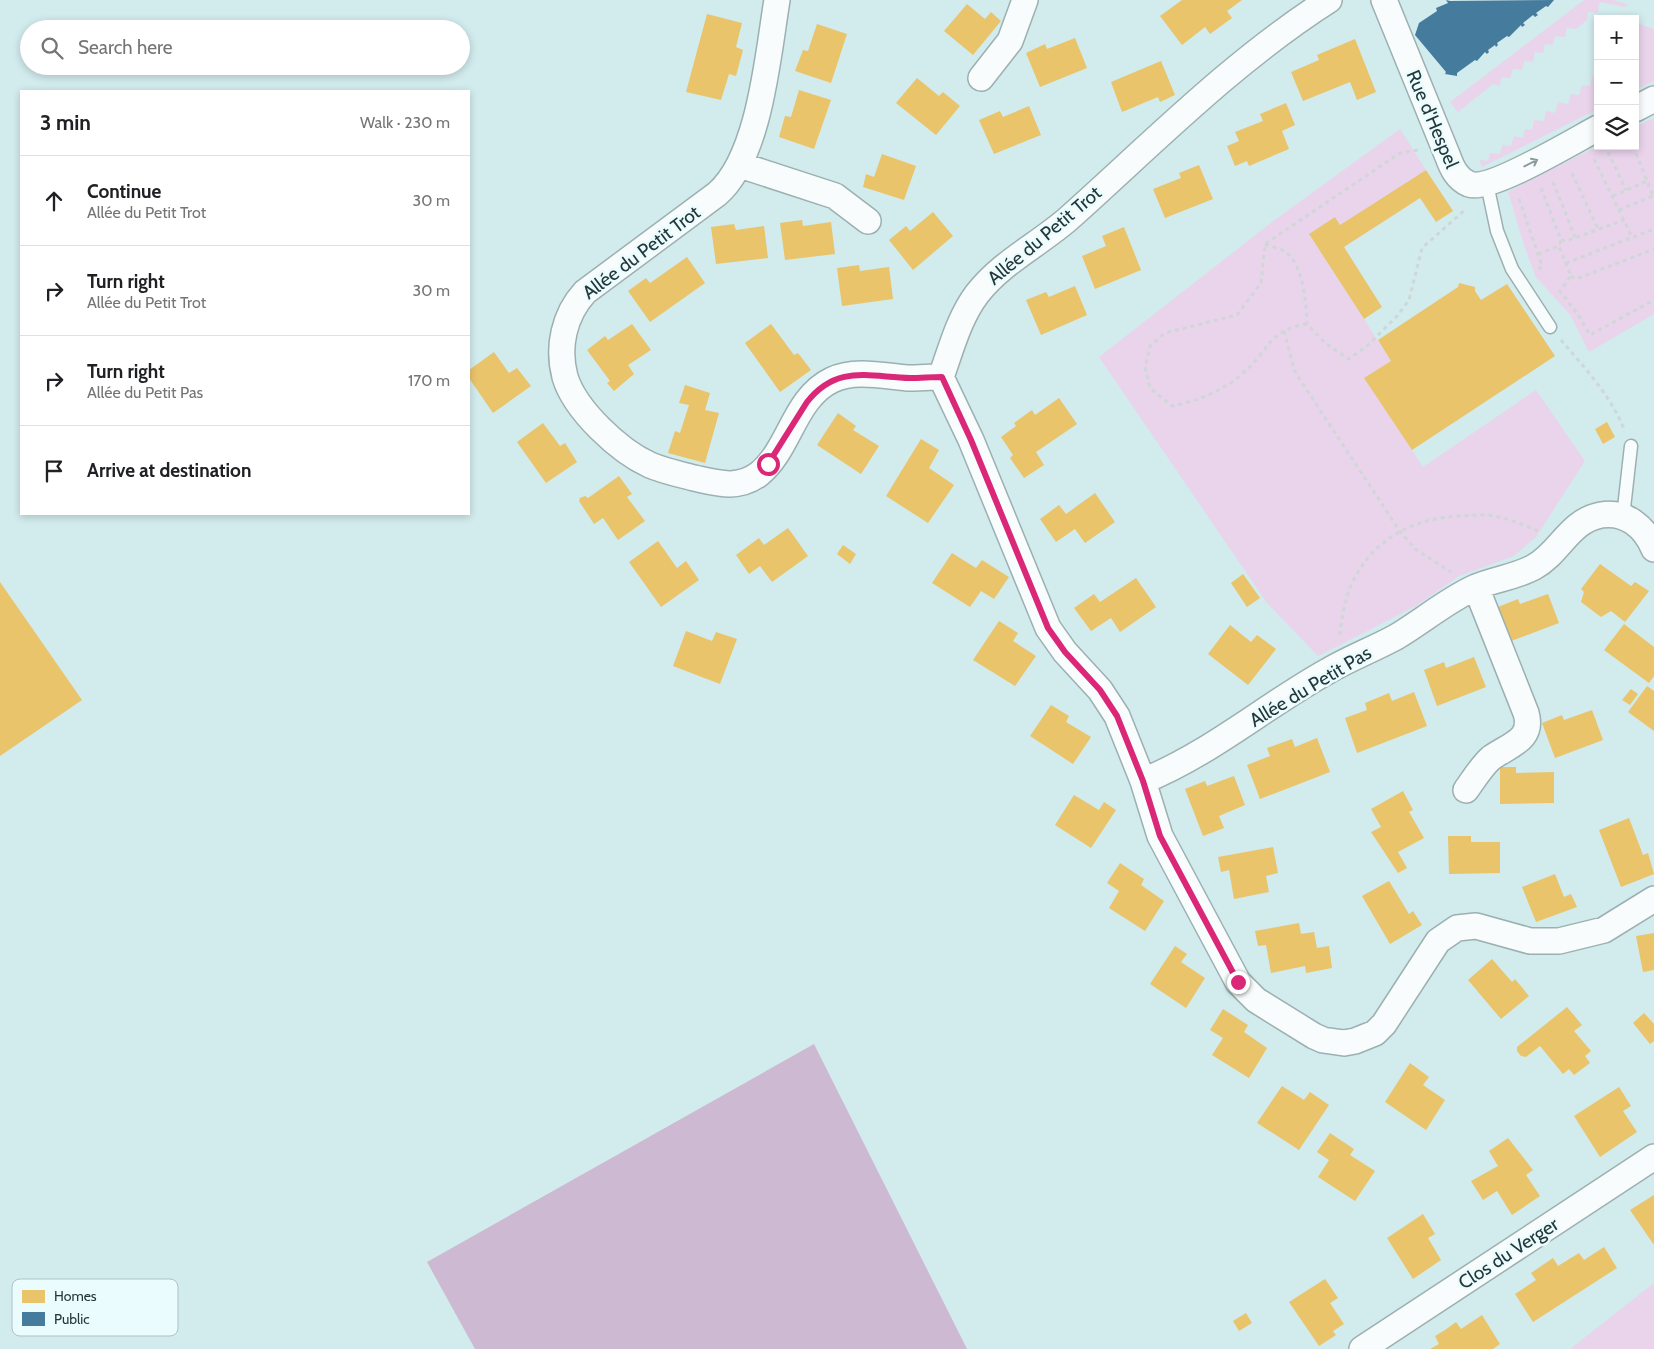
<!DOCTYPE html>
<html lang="en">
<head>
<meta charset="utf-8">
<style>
	body { margin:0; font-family:Cabin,sans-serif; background:#f6f6f6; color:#202124 }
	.controls { position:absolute; right:15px; top:15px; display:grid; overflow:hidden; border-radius:0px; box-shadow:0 2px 8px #0003 }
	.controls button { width:45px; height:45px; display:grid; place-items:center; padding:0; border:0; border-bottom:1px solid #e0e0e0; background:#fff; color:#202124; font:25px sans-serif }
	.stop { position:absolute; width:15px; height:15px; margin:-11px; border:4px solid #db2777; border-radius:50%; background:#fff }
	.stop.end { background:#db2777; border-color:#fff; box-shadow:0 1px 5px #0008 }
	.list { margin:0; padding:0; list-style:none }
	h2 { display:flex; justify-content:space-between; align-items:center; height:65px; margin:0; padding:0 20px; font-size:21px }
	h2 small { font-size:16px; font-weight:400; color:#757577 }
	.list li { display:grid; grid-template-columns:32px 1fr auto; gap:15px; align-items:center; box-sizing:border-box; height:90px; padding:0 20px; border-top:1px solid #e0e0e0 }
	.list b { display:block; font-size:19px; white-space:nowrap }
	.list p { margin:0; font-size:16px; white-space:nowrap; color:#757577 }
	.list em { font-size:16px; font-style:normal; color:#757577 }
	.icon { flex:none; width:28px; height:28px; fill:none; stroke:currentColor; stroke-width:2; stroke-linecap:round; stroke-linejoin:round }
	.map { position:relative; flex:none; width:1654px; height:1349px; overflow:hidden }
	.search { position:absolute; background:#fff; box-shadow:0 2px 8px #0003; left:20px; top:20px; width:450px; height:55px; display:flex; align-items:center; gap:12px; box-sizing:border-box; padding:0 18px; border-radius:28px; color:#757577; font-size:19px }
	.panel { position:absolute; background:#fff; box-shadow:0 2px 8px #0003; left:20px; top:90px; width:450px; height:425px; border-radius:0px }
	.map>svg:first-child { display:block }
	.green { fill:#e9d4ec }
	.forest { fill:#ceb9d2 }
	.homes { fill:#e9c46a }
	.public { fill:#457b9d }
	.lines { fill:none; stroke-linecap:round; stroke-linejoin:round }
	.lane-casing { stroke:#9cb0b1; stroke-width:15 }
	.street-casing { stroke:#9cb0b1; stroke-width:28 }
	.path { stroke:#cfd7d7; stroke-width:3; stroke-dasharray:4 4; stroke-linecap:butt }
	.lane { stroke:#f8fcfc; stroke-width:12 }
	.street { stroke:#f8fcfc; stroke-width:25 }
	.oneway { stroke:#8e9a9a }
	.route { stroke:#db2777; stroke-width:6 }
	.labels { text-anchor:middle; stroke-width:5; stroke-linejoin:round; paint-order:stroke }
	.street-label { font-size:19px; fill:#253738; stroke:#eafcfe }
	.key { fill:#eafcfe; stroke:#afc1c3; stroke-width:1 }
	.key-label { font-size:14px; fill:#253738 }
</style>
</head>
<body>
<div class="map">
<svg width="1654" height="1349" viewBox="0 0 1654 1349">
	<rect width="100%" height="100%" fill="#d2ebed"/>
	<path class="green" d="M1584,0H1613L1629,5L1625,7L1599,2L1598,13L1588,12L1587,20L1576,29L1567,28L1565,37L1555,36L1553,45L1545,44L1543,53L1535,52L1533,62L1524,61L1522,70L1513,69L1510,78L1501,77L1500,86L1493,84L1458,112L1450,102Z
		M1639,24L1654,29V81L1635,90V44Z
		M1592,76L1598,77V109L1482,167L1479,160L1488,161L1490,153L1500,154L1502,145L1511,146L1514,136L1523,138L1525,129L1532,130L1534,120L1544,121L1546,111L1555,113L1558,102L1568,104L1571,94L1579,95L1582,85L1590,86Z
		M1654,118V314L1589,352L1571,316L1536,277L1525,248L1508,192L1598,146H1635V127Z
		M1400,129L1426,170L1340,225L1335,217L1309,234L1391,361L1365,378L1423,467L1536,390L1585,461L1536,537L1514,556L1459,576L1416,606L1318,656L1267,603L1099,357L1276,219Z
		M1654,1283V1349H1570Z"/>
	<path class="forest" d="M814,1044L967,1349H475L427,1262Z"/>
	<path class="homes" d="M1182,0H1242L1227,11L1232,18L1210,34L1205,27L1182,45L1160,16Z
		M967,4L985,19L991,12L1001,21L973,55L944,31Z
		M707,14L742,23L736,47L743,50L736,76L729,74L721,100L686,92Z
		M817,24L847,34L831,83L795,71L803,50L808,51Z
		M1075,38L1087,68L1040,87L1026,53L1045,44L1047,49Z
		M1355,39L1376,92L1357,100L1350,82L1303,101L1291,72L1319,60L1317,55Z
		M1161,61L1175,95L1160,102L1158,97L1122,112L1111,82Z
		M917,78L939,96L943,92L960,106L936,135L896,103Z
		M799,90L831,100L814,149L779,137L785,116L791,117Z
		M1286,103L1295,125L1282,131L1289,149L1249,166L1247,161L1235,166L1227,146L1239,141L1235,132L1263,121L1260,114Z
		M1029,106L1041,135L994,154L979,120L1000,111L1003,117Z
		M882,154L916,166L904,200L863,187L866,174L874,177Z
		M1199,165L1213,199L1165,218L1153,189L1181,178L1179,173Z
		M1426,170L1453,211L1436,222L1420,198L1344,247L1382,307L1364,319L1309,234L1335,217L1340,225Z
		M933,212L953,236L913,270L889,240L906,226L910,231Z
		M802,220L803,226L831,222L835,254L785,260L780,223Z
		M734,224L736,230L764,226L768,258L716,264L711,227Z
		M1124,227L1141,270L1095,289L1082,256L1106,246L1102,236Z
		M687,257L705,283L650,322L628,291L646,278L650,283Z
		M859,265L860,271L889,267L893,299L842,306L837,268Z
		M1459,283L1475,287V291L1481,300L1507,284L1555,356L1412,450L1364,378L1391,361L1378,340L1458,287Z
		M1075,286L1087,315L1041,335L1026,300L1046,292L1049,297Z
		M632,324L651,350L628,365L634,374L614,391L607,383L610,381L587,350L605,336L608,340Z
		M771,324L794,355L798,353L811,370L780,392L745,343Z
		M494,352L509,373L517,368L531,386L493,413L469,378V370Z
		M685,385L710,393L705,410L719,413L705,463L668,453L675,431L680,433L689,405L679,403Z
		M1059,398L1077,424L1036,452L1044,465L1024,478L1010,458L1013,455L1001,437L1016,426L1014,423L1032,410L1035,415Z
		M838,413L856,426L853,430L879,446L861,474L817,445Z
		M1607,422L1615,437L1603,444L1595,429Z
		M543,423L560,446L565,443L577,462L546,483L517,442Z
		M921,439L939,450L929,468L954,485L928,523L886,496Z
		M619,476L632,494L627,497L645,521L618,540L603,518L594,524L579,501L580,498L585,496L588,498Z
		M1095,493L1115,522L1085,543L1075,529L1056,542L1040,519L1059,505L1066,514Z
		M788,528L808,556L772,582L760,566L749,574L736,555L759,538L764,545Z
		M658,541L677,568L686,561L699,580L661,607L629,562Z
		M843,545L856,554L850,564L837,554Z
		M952,553L976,568L982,560L1009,577L994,599L981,591L970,607L932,583Z
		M1600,564L1631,586L1635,582L1649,591L1625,622L1611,611L1601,617L1581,602L1584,592L1581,589Z
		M1243,574L1260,598L1247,607L1231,583Z
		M1136,578L1156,607L1120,632L1111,618L1091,631L1074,608L1094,594L1100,602Z
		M0,582L82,700L0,756Z
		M1548,594L1559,623L1511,641L1498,607L1518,599L1520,604Z
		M999,621L1018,633L1013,641L1036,656L1015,686L973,660Z
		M1624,624L1654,647V676L1649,683L1604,650Z
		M1230,625L1251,642L1257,635L1276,649L1248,685L1208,654Z
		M686,631L712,641L716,632L737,639L720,684L673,666Z
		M1474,657L1486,687L1437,706L1424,670L1444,662L1446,668Z
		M1647,686L1654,691V731L1628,712Z
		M1631,689L1638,694L1630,705L1622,700Z
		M1414,692L1427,726L1357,753L1345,718L1367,710L1365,703L1389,693L1392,701Z
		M1051,705L1069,716L1066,722L1091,737L1073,764L1030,736Z
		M1592,710L1603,740L1555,758L1542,723L1562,715L1564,720Z
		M1317,738L1330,772L1260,799L1247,765L1270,756L1267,748L1292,739L1295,747Z
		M1500,767H1516V773L1554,772V803L1500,804Z
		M1234,776L1245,805L1219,816L1224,828L1203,836L1185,789L1205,781L1207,786Z
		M1403,791L1413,810L1409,812L1424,838L1398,852L1407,868L1398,873L1371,832L1381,827L1371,809Z
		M1074,795L1099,810L1104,802L1116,810L1091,848L1055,825Z
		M1629,818L1643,855L1648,853L1654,874L1621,887L1599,830Z
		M1448,836H1471V842H1500V873L1449,874Z
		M1273,847L1278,873L1266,876L1269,892L1234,899L1229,870L1221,872L1218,857Z
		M1120,863L1144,879L1141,885L1164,901L1145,931L1109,908L1119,891L1107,883Z
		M1555,874L1564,897L1571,894L1577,907L1536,922L1522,887Z
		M1389,881L1409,914L1413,911L1422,925L1390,944L1362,896Z
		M1299,923L1301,934L1314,932L1317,948L1329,946L1332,968L1306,973L1305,966L1271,973L1266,945L1258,946L1255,931Z
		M1654,933V970L1643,972L1636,936Z
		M1175,946L1187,954L1181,962L1205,978L1186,1008L1150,984Z
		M1492,959L1512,982L1515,979L1529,996L1501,1019L1468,980Z
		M1567,1007L1582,1025L1574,1031L1591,1051L1585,1056L1590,1063L1574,1075L1569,1069L1563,1074L1540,1046L1526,1057L1521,1056L1517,1051V1047Z
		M1223,1009L1248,1025L1244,1032L1267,1048L1249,1078L1212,1055L1223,1038L1210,1030Z
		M1644,1013L1654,1024V1041L1650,1044L1633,1023Z
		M1410,1063L1429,1077L1423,1085L1445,1100L1426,1130L1385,1102Z
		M1282,1086L1304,1100L1310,1092L1329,1105L1299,1150L1257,1123Z
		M1619,1087L1631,1106L1623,1111L1637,1132L1600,1157L1574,1116Z
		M1330,1133L1354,1149L1350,1155L1375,1171L1355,1201L1318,1177L1329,1160L1317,1152Z
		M1508,1138L1533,1170L1526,1175L1540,1196L1512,1215L1497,1191L1483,1200L1471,1181L1498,1166L1489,1151Z
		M1654,1195V1245L1630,1210Z
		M1423,1214L1435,1234L1428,1238L1441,1260L1413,1279L1387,1238Z
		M1604,1247L1617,1268L1533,1322L1515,1294L1536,1280L1531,1273L1553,1258L1558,1266L1579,1253L1584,1260Z
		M1325,1279L1338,1298L1330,1303L1344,1324L1333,1331L1336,1335L1319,1346L1289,1302Z
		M1246,1313L1252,1323L1239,1331L1233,1321Z
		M1482,1315L1500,1344L1493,1349H1430L1439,1344L1435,1336L1445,1330L1456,1322L1461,1329Z"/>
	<path class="public" d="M1446,0L1450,1L1554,0L1548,7L1546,6L1536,13L1538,15L1535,17L1533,15L1523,23L1525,25L1522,27L1521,25L1509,37L1507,36L1497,43L1498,45L1496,47L1495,45L1488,50L1489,52L1487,54L1485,52L1477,61L1475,60L1457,73V76L1445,74L1446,72L1415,35L1419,23L1437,11L1436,8L1448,3Z"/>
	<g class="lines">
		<g class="lane-casing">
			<path id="lane" d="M1487,184L1497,231L1512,269L1550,327
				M1623,517L1631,446"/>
		</g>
		<g class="street-casing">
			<path id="street" d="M777,0C768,54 760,157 717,194L585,292C564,315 557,347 565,377C575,410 619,451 650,465C664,471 679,474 694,478C717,483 738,490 759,474C790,449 794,398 832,380C854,369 884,376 907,378C919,378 930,377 941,377C951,349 959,318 977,294C1002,262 1038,245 1068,219C1153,143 1232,62 1329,0
				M1384,0L1448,157C1452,168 1457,179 1469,184C1490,192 1575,140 1598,128
				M981,78L1010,41L1025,0
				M1635,109L1654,99
				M740,165L835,196L868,221
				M941,377L971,440L1048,628L1065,652L1100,690L1117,716L1143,781L1160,836L1238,982L1256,1000L1314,1036L1323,1040L1344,1043L1355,1041L1375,1033L1384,1024L1438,941L1457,928L1476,926L1530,941H1559L1604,930L1654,899
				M1143,781C1210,754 1265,706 1328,671C1350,658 1374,649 1396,637C1423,621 1447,600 1476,587C1495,579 1516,577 1534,567C1560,553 1569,521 1601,515C1626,511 1645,527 1654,549
				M1466,790C1474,779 1481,767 1491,758C1509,745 1534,740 1526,713L1476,587
				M1362,1349L1654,1157"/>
		</g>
		<path class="path" d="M1633,146L1654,198
			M1608,152L1626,190
			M1594,159L1632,237
			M1572,173L1598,229
			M1553,182L1575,237
			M1541,188L1561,240L1559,246
			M1613,196L1647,181
			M1519,199L1542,266L1537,271
			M1619,210L1653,196
			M1561,240L1566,241L1624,220
			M1265,244C1272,247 1282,249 1287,253C1304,267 1306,304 1307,324L1325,343L1349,359L1368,345L1397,316L1409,300L1422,248L1466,209
			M1538,254L1559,246L1571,276L1560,291L1579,316L1590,335L1654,300
			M1566,263L1654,229
			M1571,276L1576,279L1654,249
			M1307,324C1267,330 1270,351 1242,374C1223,391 1197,401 1172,406L1150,388L1145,367L1150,346L1165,333L1237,315L1261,283L1265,244L1400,153L1418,150
			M1284,331L1295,372L1399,530L1415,549L1451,572
			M1561,340C1584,367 1611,396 1624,429
			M1340,635C1342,614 1346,591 1358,572C1380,535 1418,518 1460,516C1469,516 1479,514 1487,515C1505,517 1522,524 1538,531"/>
		<use href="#lane" class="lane"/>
		<use href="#street" class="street"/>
	</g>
	<defs><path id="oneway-shaft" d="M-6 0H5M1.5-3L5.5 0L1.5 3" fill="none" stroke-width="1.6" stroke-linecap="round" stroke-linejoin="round" transform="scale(1.25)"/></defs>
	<use class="oneway" href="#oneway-shaft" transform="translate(1531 163) rotate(-27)"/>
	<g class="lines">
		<path class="route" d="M768,464L807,402C837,364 869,377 910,378C921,378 931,377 942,377L971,440L1048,628L1065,652L1100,690L1117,716L1143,781L1160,836L1238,982"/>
	</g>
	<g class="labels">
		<g class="street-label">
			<text transform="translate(1433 119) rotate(67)" y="7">Rue d'Hespel</text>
			<text transform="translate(1044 235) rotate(-40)" y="7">Allée du Petit Trot</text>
			<text transform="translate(641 252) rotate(-37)" y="7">Allée du Petit Trot</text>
			<text transform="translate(1310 686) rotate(-31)" y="7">Allée du Petit Pas</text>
			<text transform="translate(1508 1253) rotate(-33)" y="7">Clos du Verger</text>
		</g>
	</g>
	<rect x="12" y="1279" width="166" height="57" rx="8" class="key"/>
	<rect x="22" y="1290" width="23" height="13" fill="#e9c46a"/>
	<rect x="22" y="1312" width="23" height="14" fill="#457b9d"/>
	<g class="key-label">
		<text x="54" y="1301">Homes</text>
		<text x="54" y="1324">Public</text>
	</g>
</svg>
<div class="controls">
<button>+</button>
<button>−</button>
<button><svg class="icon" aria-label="layers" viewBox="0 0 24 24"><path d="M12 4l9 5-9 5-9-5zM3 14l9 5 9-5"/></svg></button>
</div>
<div class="stop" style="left:768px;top:464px"></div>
<div class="stop end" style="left:1238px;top:982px"></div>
<div class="search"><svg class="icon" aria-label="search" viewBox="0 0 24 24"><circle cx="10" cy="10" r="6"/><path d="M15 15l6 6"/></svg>Search here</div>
<section class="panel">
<h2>3 min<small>Walk · 230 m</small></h2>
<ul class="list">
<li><svg class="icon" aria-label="ahead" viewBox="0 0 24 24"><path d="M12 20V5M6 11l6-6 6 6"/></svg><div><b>Continue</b><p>Allée du Petit Trot</p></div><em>30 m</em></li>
<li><svg class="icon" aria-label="right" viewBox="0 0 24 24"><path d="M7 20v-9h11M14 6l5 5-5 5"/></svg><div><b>Turn right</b><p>Allée du Petit Trot</p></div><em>30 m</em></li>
<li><svg class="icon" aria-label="right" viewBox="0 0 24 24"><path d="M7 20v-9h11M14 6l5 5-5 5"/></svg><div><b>Turn right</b><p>Allée du Petit Pas</p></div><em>170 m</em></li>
<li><svg class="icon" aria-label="arrive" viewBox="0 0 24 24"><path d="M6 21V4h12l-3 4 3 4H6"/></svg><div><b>Arrive at destination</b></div></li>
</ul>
</section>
</div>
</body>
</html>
